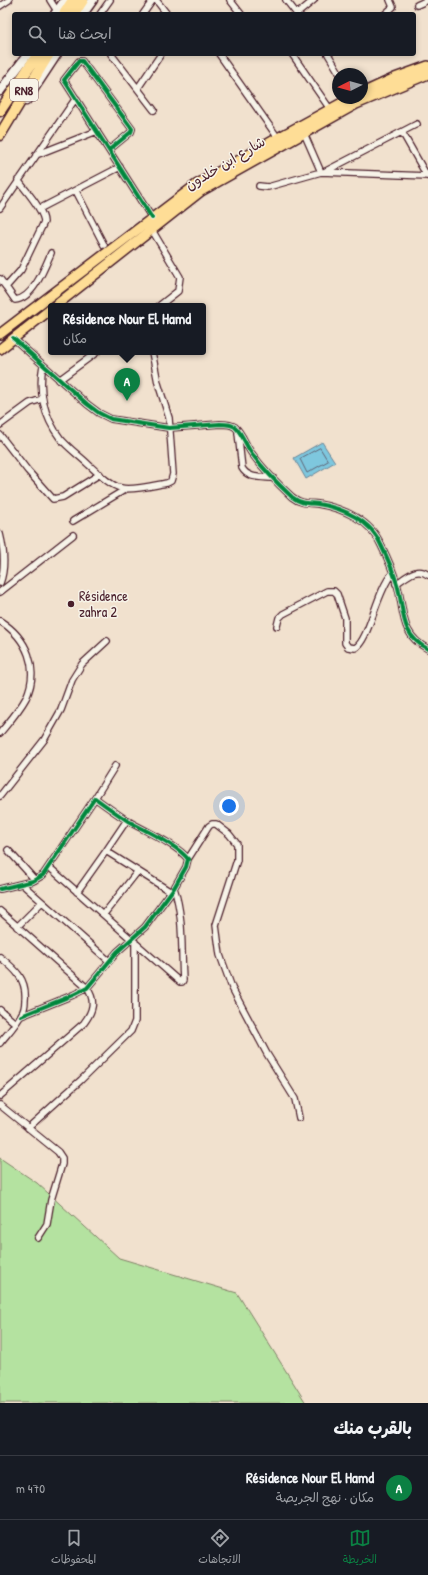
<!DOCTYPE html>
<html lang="ar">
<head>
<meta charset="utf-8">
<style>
	body { margin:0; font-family:"Patrick Hand","Playpen Sans Arabic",sans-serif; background:#242831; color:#f1f3f6; direction:rtl }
	.compass { position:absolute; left:332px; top:68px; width:36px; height:36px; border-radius:50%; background:#171b24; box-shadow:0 2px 6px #0003; rotate:264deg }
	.you { position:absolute; left:229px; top:806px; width:14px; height:14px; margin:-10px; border:3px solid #fff; border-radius:50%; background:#1a73e8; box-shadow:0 0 0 6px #1a73e833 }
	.badge { display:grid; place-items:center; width:26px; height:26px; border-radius:50%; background:#0b8043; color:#fff; font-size:13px; font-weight:700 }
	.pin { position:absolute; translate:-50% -33px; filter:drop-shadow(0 1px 2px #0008) }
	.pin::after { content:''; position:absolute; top:21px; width:14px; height:12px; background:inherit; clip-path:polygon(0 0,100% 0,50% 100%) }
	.popup { position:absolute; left:48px; top:303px; width:158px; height:52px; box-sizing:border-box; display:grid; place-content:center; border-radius:4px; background:#171b24; filter:drop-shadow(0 1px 3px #0005); font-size:13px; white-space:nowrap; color:#9ea1a6 }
	.popup b { font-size:15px; color:#f1f3f6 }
	.popup::after { content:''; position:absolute; left:50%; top:100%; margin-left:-8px; border:8px solid transparent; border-top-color:#171b24 }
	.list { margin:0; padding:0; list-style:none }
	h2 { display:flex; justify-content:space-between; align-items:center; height:52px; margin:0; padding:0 16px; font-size:17px }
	h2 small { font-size:13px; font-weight:400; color:#9ea1a6 }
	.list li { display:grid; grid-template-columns:26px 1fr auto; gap:12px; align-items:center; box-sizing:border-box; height:64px; padding:0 16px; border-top:1px solid #363941 }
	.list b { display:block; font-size:15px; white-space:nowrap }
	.list p { margin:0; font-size:13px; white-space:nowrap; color:#9ea1a6 }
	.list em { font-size:13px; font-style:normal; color:#9ea1a6 }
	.icon { flex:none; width:22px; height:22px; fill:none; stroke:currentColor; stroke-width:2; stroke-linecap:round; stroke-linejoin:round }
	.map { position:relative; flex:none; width:428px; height:1403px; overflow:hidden; direction:ltr }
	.search { position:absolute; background:#171b24; box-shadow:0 2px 6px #0003; left:12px; right:12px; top:12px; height:44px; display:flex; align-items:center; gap:10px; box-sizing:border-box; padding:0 14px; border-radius:4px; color:#9ea1a6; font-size:15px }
	.sheet { height:116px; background:#171b24 }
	nav { display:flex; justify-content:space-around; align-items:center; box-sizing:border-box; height:56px; border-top:1px solid #363941; background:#171b24; font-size:11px; color:#9ea1a6 }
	nav a { display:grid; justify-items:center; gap:2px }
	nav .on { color:#0b8043 }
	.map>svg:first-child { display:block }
	.green { fill:#b4e2a0; stroke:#7f8066 }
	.water { fill:#7ec7de; stroke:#698496 }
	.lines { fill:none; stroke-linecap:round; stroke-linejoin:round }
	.shore { stroke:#5f6273; stroke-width:1 }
	.minor-casing { stroke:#4a1f2b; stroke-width:8 }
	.secondary-casing { stroke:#4a1f2b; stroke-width:11 }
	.trunk-casing { stroke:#4a1f2b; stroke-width:12 }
	.motorway-casing { stroke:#4a1f2b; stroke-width:13 }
	.minor { stroke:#f7f3e8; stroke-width:5.5 }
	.secondary { stroke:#f7f3e8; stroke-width:8 }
	.trunk { stroke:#fedd96; stroke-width:9 }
	.motorway { stroke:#fedd96; stroke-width:10 }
	.cycleway-casing { stroke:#f7f3e8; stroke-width:6 }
	.cycleway { stroke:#00873e; stroke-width:4 }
	.poi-dot { fill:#4a1f2b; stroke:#f7f3e8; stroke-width:1.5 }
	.labels { text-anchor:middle; stroke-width:3; stroke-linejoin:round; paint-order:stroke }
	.shield { fill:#f7f3e8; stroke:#7e5f64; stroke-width:1 }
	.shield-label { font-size:13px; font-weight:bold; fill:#4a1f2b }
	.street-label { font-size:14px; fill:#4a1f2b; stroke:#f7f3e8 }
	.poi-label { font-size:14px; fill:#4a1f2b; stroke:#f7f3e8; text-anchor:start }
</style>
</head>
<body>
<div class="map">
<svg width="428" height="1403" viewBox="0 0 428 1403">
	<rect width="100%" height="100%" fill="#f1e1ce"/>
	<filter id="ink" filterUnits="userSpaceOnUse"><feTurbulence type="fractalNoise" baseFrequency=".025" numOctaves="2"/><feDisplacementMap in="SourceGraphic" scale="8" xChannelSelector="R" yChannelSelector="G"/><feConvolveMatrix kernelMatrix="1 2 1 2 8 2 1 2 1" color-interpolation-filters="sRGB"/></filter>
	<g filter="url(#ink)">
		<path class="green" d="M0,1158L37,1183L119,1258L237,1293L306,1403H0Z"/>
		<path class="water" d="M322,442L335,462L306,479L294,458Z"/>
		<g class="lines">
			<path class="shore" d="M320,448L328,461L307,473L300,459Z"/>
			<g class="minor-casing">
				<path id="minor" d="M50,0L57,11
					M156,0L167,14
					M230,0L241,14
					M286,0L297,14
					M417,5L428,0
					M0,6L9,0
					M100,14L110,0
					M143,14L153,0
					M297,14L314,0
					M385,14L393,7L390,0
					M111,54L154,110
					M219,54L278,138
					M292,54L330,109
					M328,54L340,74
					M138,88L161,54
					M303,131L321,172L428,176
					M402,132L427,176
					M109,150L131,132L132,129L82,61H79L64,80L152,218
					M36,155L97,131
					M324,172L417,124
					M259,186L268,187L321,172
					M76,191L104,245
					M0,208L76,98
					M39,209L120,167
					M152,230L180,277L178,291L159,306
					M0,279L6,287L21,270L44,222C44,210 25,190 18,180
					M6,287L15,300C33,299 45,267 51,253
					M13,338L87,404L99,413L111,419L169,428L220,424C225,424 231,424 235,427C243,434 246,447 253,455C264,470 278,484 292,497C301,504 308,503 318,504C342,508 371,520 381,545C387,557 393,571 397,584C405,611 399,634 428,649
					M43,365C38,391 44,417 60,438C68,448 80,456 89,465C98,473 109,485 121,488C132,491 155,485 167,483L171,481L173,474L169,418L158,383L152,352
					M59,380L97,352
					M0,425L30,403L42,399
					M238,433L242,468C248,479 262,477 273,478
					M0,435L28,471L53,499L63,497L100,474
					M73,521L126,489
					M0,534C4,550 6,567 0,583
					M396,584C406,577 417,566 428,575
					M0,592L73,535
					M0,621C27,638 40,668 26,698C19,711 9,722 0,733
					M277,626L279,618L283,614L327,591H334L337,594L345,618V643L348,647L355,648C369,641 377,590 392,574
					M0,796L44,740L61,710L72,680L82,664L107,641
					M95,798L115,766
					M8,850L35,880
					M106,851L127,820
					M188,859L209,826L212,824H216L229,834L237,844V860L216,925L220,955L232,988L267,1054L295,1099L299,1118
					M49,867L180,982H182L183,980C181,949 184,917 174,888
					M22,884L109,961
					M0,889L33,881L43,875L95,798C106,806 117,814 128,821C145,831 176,844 188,859L186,867L174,888L145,927L117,952L87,988L73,995L21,1016
					M77,892L106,851L171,892
					M0,911L87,988C96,1001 93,1011 84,1023L0,1096
					M104,914L138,871
					M17,927L42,902
					M0,957C15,969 27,979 25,1000C25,1006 24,1011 21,1015C16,1025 7,1034 0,1043
					M0,1010L15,1023
					M0,1105L58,1152L62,1158V1164L51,1200L47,1224L38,1238
					M28,1128L81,1080L131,1031L135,1021V942"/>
			</g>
			<g class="secondary-casing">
				<path id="secondary" d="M55,14L65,0
					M83,14L93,0
					M0,91L28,54
					M26,101L57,54"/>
			</g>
			<g class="trunk-casing">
				<path id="trunk" d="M362,93L395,78L428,66
					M55,306L201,191L356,104L428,74
					M0,334L196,185L278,138L351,98
					M0,349L51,309"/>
			</g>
			<g class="motorway-casing">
				<path id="motorway" d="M64,14L73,0
					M74,14L83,0
					M0,111L38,54
					M0,135L49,54"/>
			</g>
			<use href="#minor" class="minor"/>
			<use href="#secondary" class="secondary"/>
			<use href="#trunk" class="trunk"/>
			<use href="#motorway" class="motorway"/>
			<g class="cycleway-casing">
				<path id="cycleway" d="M109,150L131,132L132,129L82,61H79L64,80L152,218
					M13,338L87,404L99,413L111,419L169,428L220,424C225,424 231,424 235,427C243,434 246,447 253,455C264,470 278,484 292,497C301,504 308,503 318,504C342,508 371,520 381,545C387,557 393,571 397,584C405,611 399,634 428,649
					M0,889L33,881L43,875L95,798C106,806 117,814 128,821C145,831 176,844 188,859L186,867L174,888L145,927L117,952L87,988L73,995L21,1016"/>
			</g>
			<use href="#cycleway" class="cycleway"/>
		</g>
	</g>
	<circle class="poi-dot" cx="71" cy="604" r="4"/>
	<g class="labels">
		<rect class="shield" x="10" y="79" width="28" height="22" rx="3"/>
		<g class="shield-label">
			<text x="24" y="95">RN8</text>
		</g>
		<g class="street-label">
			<text transform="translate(225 163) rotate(-31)" y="5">شارع ابن خلدون</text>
		</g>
		<g class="poi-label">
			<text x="79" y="601">Résidence<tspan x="79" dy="16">zahra 2</tspan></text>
		</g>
	</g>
</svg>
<svg class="compass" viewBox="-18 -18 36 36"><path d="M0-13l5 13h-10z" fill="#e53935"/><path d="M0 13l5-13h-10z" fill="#9ea1a6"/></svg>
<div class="you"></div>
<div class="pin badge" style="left:127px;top:401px">A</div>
<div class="popup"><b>Résidence Nour El Hamd</b>مكان</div>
<div class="search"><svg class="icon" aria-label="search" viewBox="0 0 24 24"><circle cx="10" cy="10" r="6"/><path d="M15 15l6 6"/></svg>ابحث هنا</div>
</div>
<section class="sheet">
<h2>بالقرب منك<small></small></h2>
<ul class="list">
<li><span class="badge">A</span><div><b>Résidence Nour El Hamd</b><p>مكان · نهج الجريصة</p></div><em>470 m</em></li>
</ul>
</section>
<nav>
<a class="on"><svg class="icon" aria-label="map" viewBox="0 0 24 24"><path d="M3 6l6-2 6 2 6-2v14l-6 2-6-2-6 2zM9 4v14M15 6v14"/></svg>الخريطة</a>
<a><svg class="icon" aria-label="directions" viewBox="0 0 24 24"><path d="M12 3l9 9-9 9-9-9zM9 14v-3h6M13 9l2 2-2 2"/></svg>الاتجاهات</a>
<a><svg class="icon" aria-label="saved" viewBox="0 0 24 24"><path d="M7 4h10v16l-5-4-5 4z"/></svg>المحفوظات</a>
</nav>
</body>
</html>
